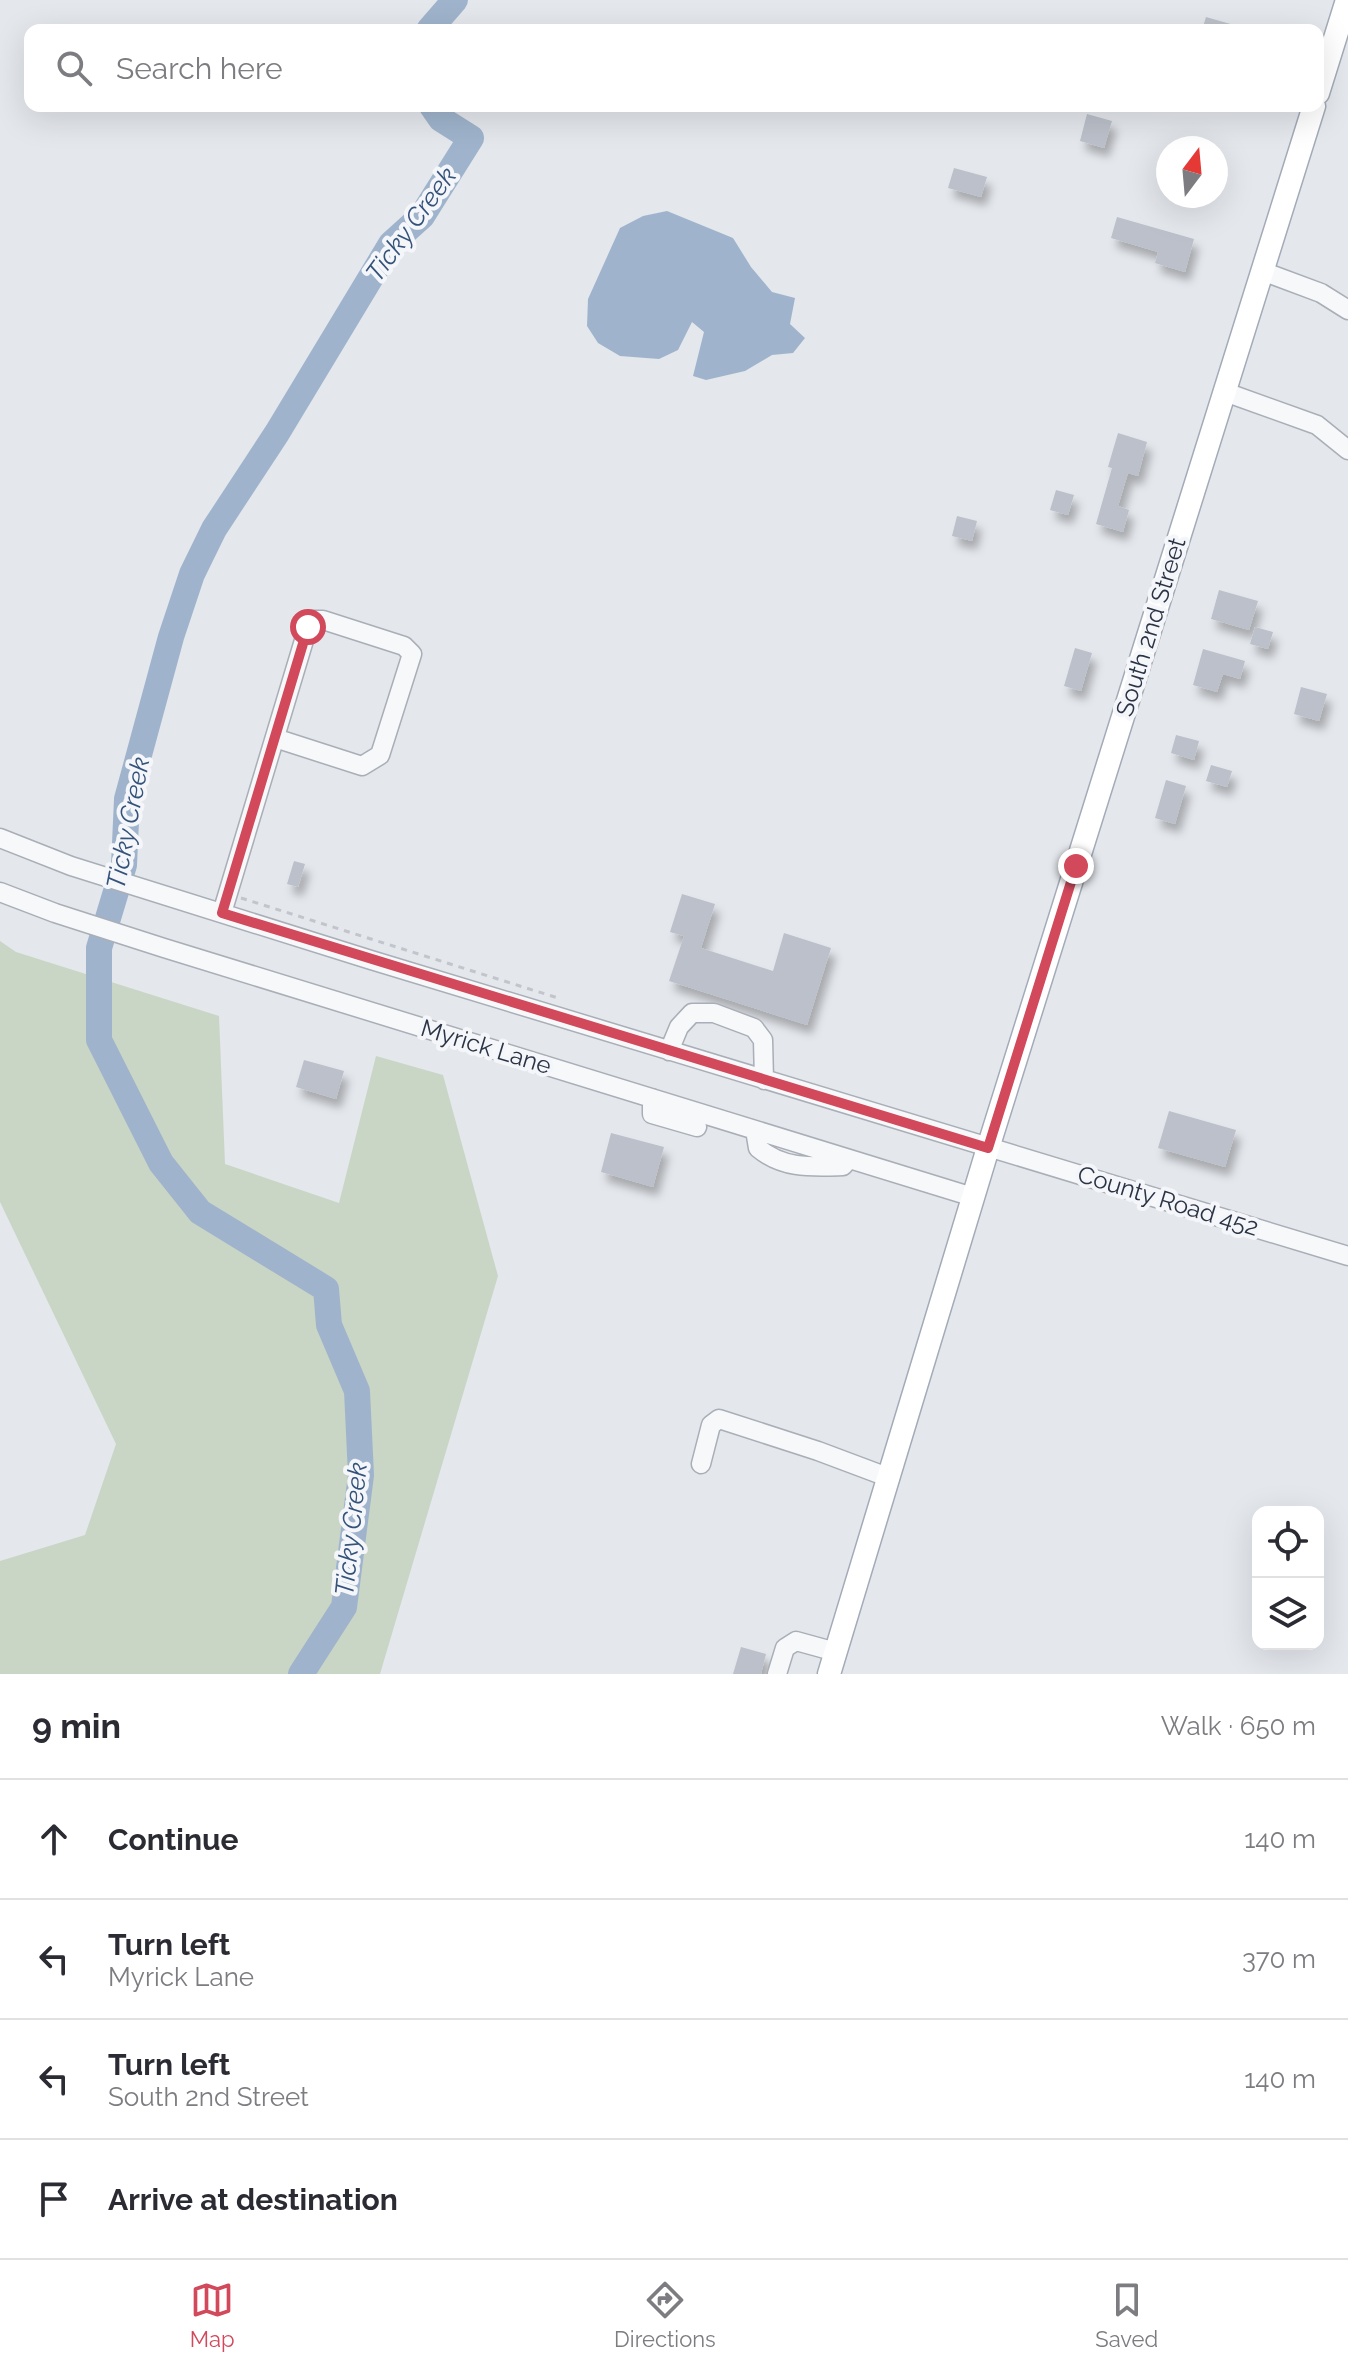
<!DOCTYPE html>
<html lang="en">
<head>
<meta charset="utf-8">
<style>
	body { margin:0; font-family:Raleway,sans-serif; background:#f7f7f7; color:#2b2b33 }
	.controls { position:absolute; right:24px; bottom:24px; display:grid; overflow:hidden; border-radius:16px; box-shadow:0 8px 32px #0002 }
	.controls button { width:72px; height:72px; display:grid; place-items:center; padding:0; border:0; border-bottom:2px solid #e1e1e2; background:#fff; color:#2b2b33; font:40px sans-serif }
	.compass { position:absolute; left:1156px; top:136px; width:72px; height:72px; border-radius:50%; background:#fff; box-shadow:0 8px 32px #0002; rotate:16deg }
	.stop { position:absolute; width:24px; height:24px; margin:-18px; border:6px solid #d1495b; border-radius:50%; background:#fff }
	.stop.end { background:#d1495b; border-color:#fff; box-shadow:0 2px 8px #0008 }
	.list { margin:0; padding:0; list-style:none }
	h2 { display:flex; justify-content:space-between; align-items:center; height:104px; margin:0; padding:0 32px; font-size:34px }
	h2 small { font-size:26px; font-weight:400; color:#7c7c81 }
	.list li { display:grid; grid-template-columns:52px 1fr auto; gap:24px; align-items:center; box-sizing:border-box; height:120px; padding:0 32px; border-top:2px solid #e1e1e2 }
	.list b { display:block; font-size:30px; white-space:nowrap }
	.list p { margin:0; font-size:26px; white-space:nowrap; color:#7c7c81 }
	.list em { font-size:26px; font-style:normal; color:#7c7c81 }
	.icon { flex:none; width:44px; height:44px; fill:none; stroke:currentColor; stroke-width:2; stroke-linecap:round; stroke-linejoin:round }
	.map { position:relative; flex:none; width:1348px; height:1674px; overflow:hidden }
	.search { position:absolute; background:#fff; box-shadow:0 8px 32px #0002; left:24px; right:24px; top:24px; height:88px; display:flex; align-items:center; gap:20px; box-sizing:border-box; padding:0 28px; border-radius:16px; color:#7c7c81; font-size:30px }
	.sheet { height:584px; background:#fff }
	nav { display:flex; justify-content:space-around; align-items:center; box-sizing:border-box; height:112px; border-top:2px solid #e1e1e2; background:#fff; font-size:22px; color:#7c7c81 }
	nav a { display:grid; justify-items:center; gap:4px }
	nav .on { color:#d1495b }
	.map>svg:first-child { display:block }
	.green { fill:#c9d6c5 }
	.water { fill:#9fb4cc }
	.lines { fill:none; stroke-linecap:round; stroke-linejoin:round }
	.river { stroke:#9fb4cc; stroke-width:26 }
	.building { fill:#bbc0ca; filter:url(#shadow) }
	.minor-casing { stroke:#a9aeb7; stroke-width:21 }
	.major-casing { stroke:#a3abb8; stroke-width:25 }
	.path { stroke:#c2c5cb; stroke-width:3; stroke-dasharray:6 6; stroke-linecap:butt }
	.minor { stroke:#f7f8fa; stroke-width:18 }
	.major { stroke:#fff; stroke-width:22 }
	.route { stroke:#d1495b; stroke-width:10 }
	.labels { text-anchor:middle; stroke-width:8; stroke-linejoin:round; paint-order:stroke }
	.street-label { font-size:24px; fill:#2b3445; stroke:#f4f6f9 }
	.water-label { font-size:26px; font-style:italic; fill:#34527a; stroke:#f4f6f9 }
</style>
</head>
<body>
<div class="map">
<svg width="1348" height="1674" viewBox="0 0 1348 1674">
	<defs>
		<filter id="shadow"><feDropShadow dx="5" dy="9" stdDeviation="4" flood-color="#0004"/></filter>
	</defs>
	<rect width="100%" height="100%" fill="#e4e7ec"/>
	<path class="green" d="M0,941L16,952L219,1016L225,1164L339,1203L376,1056L443,1075L498,1276L380,1674H0V1561L85,1535L116,1444L0,1202Z"/>
	<path class="water" d="M667,211L733,238L751,267L772,292L795,298L790,324L805,338L793,353L772,355L745,371L706,380L693,376L704,332L692,322L678,350L659,359L620,356L598,343L587,326L588,299L620,228L643,216Z"/>
	<g class="lines">
		<path class="river" d="M429,30L455,0
			M301,1674L344,1607L361,1475L357,1391L329,1325L326,1289L200,1212L161,1163L99,1040V948L124,865L127,799L171,637L192,574L214,529L277,433L391,244L422,216L471,138L441,119L432,106"/>
	</g>
	<path class="building" d="M1206,17L1241,27V30H1202Z
		M1087,114L1112,121L1104,148L1080,141Z
		M954,168L987,177L981,197L948,188Z
		M1117,217L1194,239L1185,272L1155,263L1158,252L1111,238Z
		M1118,433L1147,442L1138,476L1128,473L1118,506L1129,510L1123,532L1096,524L1112,468L1108,467Z
		M1056,490L1074,495L1068,515L1050,510Z
		M957,516L977,521L972,541L952,536Z
		M1219,590L1258,601L1249,630L1211,619Z
		M1255,627L1273,632L1268,649L1250,644Z
		M1075,648L1092,653L1081,691L1064,686Z
		M1203,649L1245,661L1240,679L1223,674L1217,692L1193,685Z
		M1301,687L1327,694L1319,721L1294,714Z
		M1176,735L1199,741L1194,760L1171,753Z
		M1211,765L1232,771L1227,787L1206,781Z
		M1166,780L1186,786L1175,824L1155,818Z
		M294,861L305,864L298,887L287,884Z
		M682,894L715,904L701,948L773,971L784,933L831,948L807,1025L669,981L684,936L670,932Z
		M304,1060L344,1071L336,1099L296,1087Z
		M1169,1111L1236,1130L1225,1167L1158,1148Z
		M611,1133L664,1147L653,1187L601,1172Z
		M741,1647L766,1654L761,1674H733Z"/>
	<g class="lines">
		<g class="minor-casing">
			<path id="minor" d="M1262,271L1321,293L1348,310
				M1225,392L1317,425L1348,450
				M0,838L71,866L371,960L1348,1256
				M0,892L55,913L164,948L973,1197
				M222,913L308,627L314,620H323L404,646L412,654L380,755L362,766L275,738
				M669,1051L679,1027L692,1013H714L754,1028L763,1040L764,1080
				M652,1098V1114L697,1127
				M755,1130L758,1148C783,1169 811,1167 843,1166L849,1159
				M701,1464L711,1425L719,1419L818,1451L890,1478
				M777,1674L785,1648L796,1641L836,1652"/>
		</g>
		<g class="major-casing">
			<path id="major" d="M1318,93L1347,0
				M829,1674L988,1148L1314,106"/>
		</g>
		<path class="path" d="M241,898L558,998"/>
		<use href="#minor" class="minor"/>
		<use href="#major" class="major"/>
	</g>
	<g class="lines">
		<path class="route" d="M308,627L222,913L988,1148L1076,866"/>
	</g>
	<g class="labels">
		<g class="street-label">
			<text transform="translate(1151 627) rotate(-73)" y="8">South 2nd Street</text>
			<text transform="translate(486 1047) rotate(17)" y="8">Myrick Lane</text>
			<text transform="translate(1168 1201) rotate(17)" y="8">County Road 452</text>
		</g>
		<g class="water-label">
			<text transform="translate(411 224) rotate(-54)" y="9">Ticky Creek</text>
			<text transform="translate(128 823) rotate(-79)" y="9">Ticky Creek</text>
			<text transform="translate(351 1529) rotate(-84)" y="9">Ticky Creek</text>
		</g>
	</g>
</svg>
<div class="controls">
<button><svg class="icon" aria-label="locate" viewBox="0 0 24 24"><circle cx="12" cy="12" r="6"/><path d="M12 2v4M12 18v4M2 12h4M18 12h4"/></svg></button>
<button><svg class="icon" aria-label="layers" viewBox="0 0 24 24"><path d="M12 4l9 5-9 5-9-5zM3 14l9 5 9-5"/></svg></button>
</div>
<svg class="compass" viewBox="-18 -18 36 36"><path d="M0-13l5 13h-10z" fill="#e53935"/><path d="M0 13l5-13h-10z" fill="#7c7c81"/></svg>
<div class="stop" style="left:308px;top:627px"></div>
<div class="stop end" style="left:1076px;top:866px"></div>
<div class="search"><svg class="icon" aria-label="search" viewBox="0 0 24 24"><circle cx="10" cy="10" r="6"/><path d="M15 15l6 6"/></svg>Search here</div>
</div>
<section class="sheet">
<h2>9 min<small>Walk · 650 m</small></h2>
<ul class="list">
<li><svg class="icon" aria-label="ahead" viewBox="0 0 24 24"><path d="M12 20V5M6 11l6-6 6 6"/></svg><div><b>Continue</b></div><em>140 m</em></li>
<li><svg class="icon" aria-label="left" viewBox="0 0 24 24"><path d="M17 20v-9H6M10 6l-5 5 5 5"/></svg><div><b>Turn left</b><p>Myrick Lane</p></div><em>370 m</em></li>
<li><svg class="icon" aria-label="left" viewBox="0 0 24 24"><path d="M17 20v-9H6M10 6l-5 5 5 5"/></svg><div><b>Turn left</b><p>South 2nd Street</p></div><em>140 m</em></li>
<li><svg class="icon" aria-label="arrive" viewBox="0 0 24 24"><path d="M6 21V4h12l-3 4 3 4H6"/></svg><div><b>Arrive at destination</b></div></li>
</ul>
</section>
<nav>
<a class="on"><svg class="icon" aria-label="map" viewBox="0 0 24 24"><path d="M3 6l6-2 6 2 6-2v14l-6 2-6-2-6 2zM9 4v14M15 6v14"/></svg>Map</a>
<a><svg class="icon" aria-label="directions" viewBox="0 0 24 24"><path d="M12 3l9 9-9 9-9-9zM9 14v-3h6M13 9l2 2-2 2"/></svg>Directions</a>
<a><svg class="icon" aria-label="saved" viewBox="0 0 24 24"><path d="M7 4h10v16l-5-4-5 4z"/></svg>Saved</a>
</nav>
</body>
</html>
